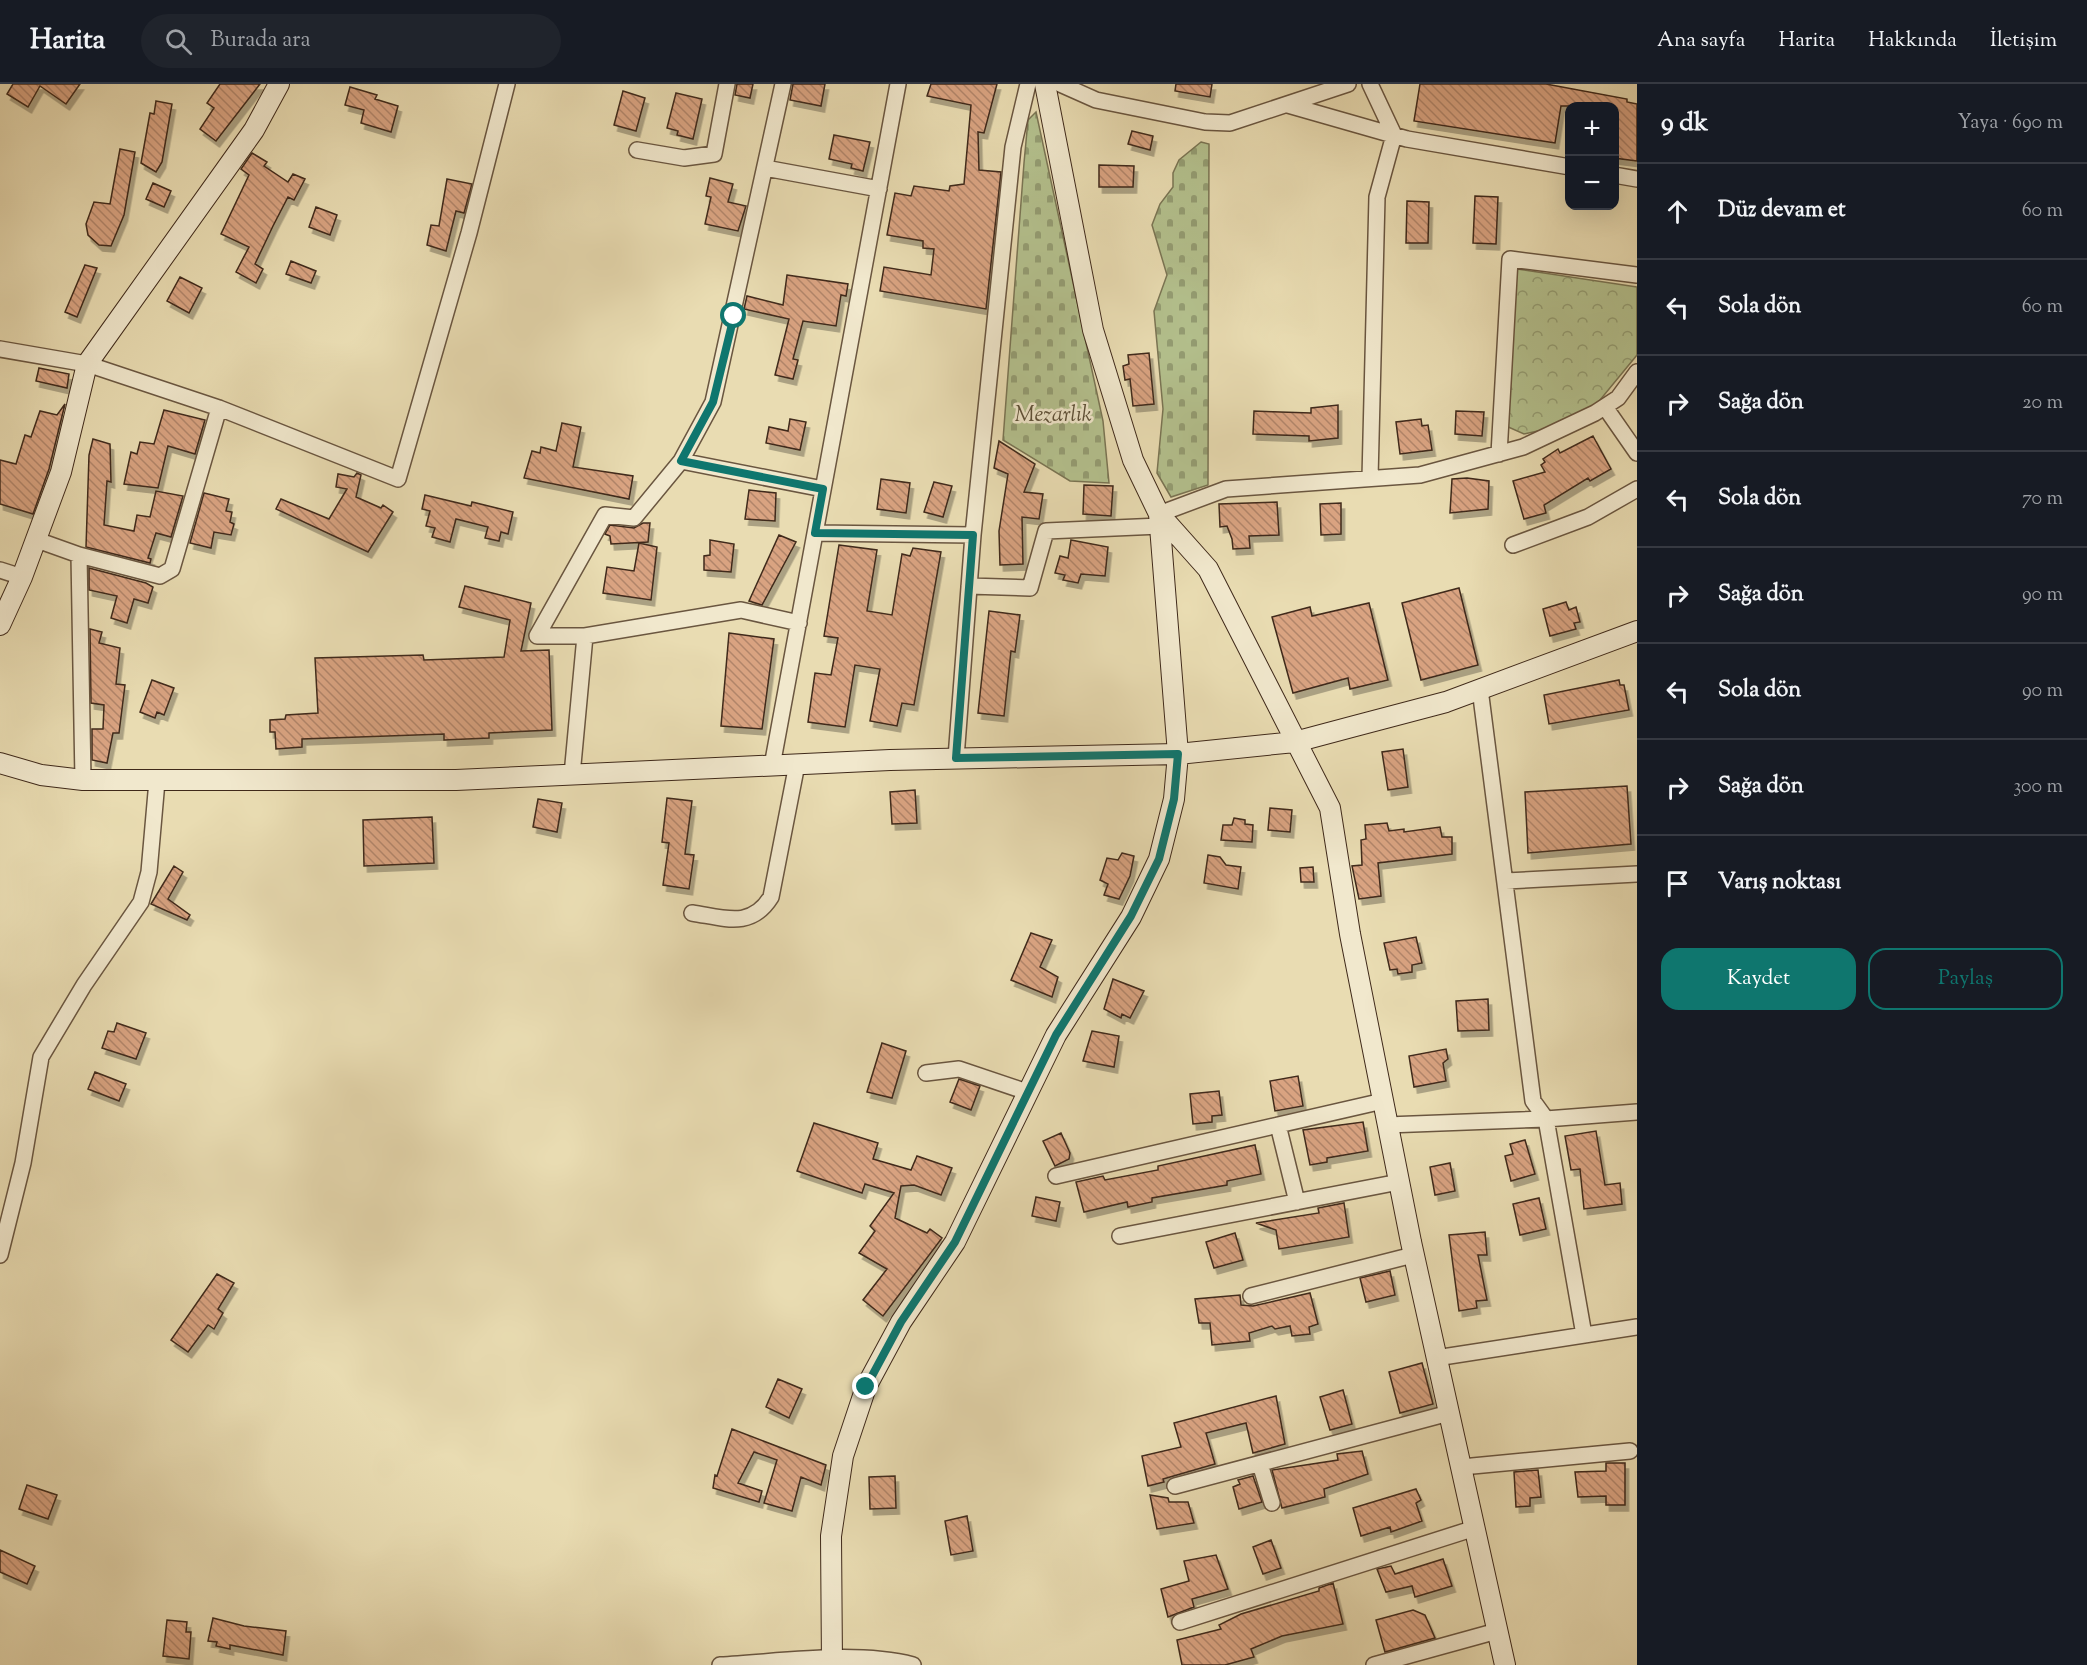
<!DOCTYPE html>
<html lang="tr">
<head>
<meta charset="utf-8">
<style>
	body { margin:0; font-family:"Sorts Mill Goudy",serif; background:#20242c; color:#f1f3f6 }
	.controls { position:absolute; right:18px; top:18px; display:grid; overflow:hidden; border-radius:12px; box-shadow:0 6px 24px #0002 }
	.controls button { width:54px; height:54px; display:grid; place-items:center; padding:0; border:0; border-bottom:2px solid #363941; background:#171b24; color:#f1f3f6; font:30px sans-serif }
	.stop { position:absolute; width:18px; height:18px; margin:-14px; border:4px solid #0f766e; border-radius:50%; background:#fff }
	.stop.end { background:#0f766e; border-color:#fff; box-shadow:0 2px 6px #0008 }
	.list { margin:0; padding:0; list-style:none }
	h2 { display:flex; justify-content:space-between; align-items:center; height:78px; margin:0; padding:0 24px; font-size:26px }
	h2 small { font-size:20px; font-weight:400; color:#9ea1a6 }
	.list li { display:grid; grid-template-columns:39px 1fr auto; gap:18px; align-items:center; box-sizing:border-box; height:96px; padding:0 24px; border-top:2px solid #363941 }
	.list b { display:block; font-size:22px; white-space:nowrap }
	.list em { font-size:20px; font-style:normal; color:#9ea1a6 }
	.actions { display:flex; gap:12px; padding:18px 24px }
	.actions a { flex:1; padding:14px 0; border:2px solid #0f766e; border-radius:18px; text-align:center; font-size:21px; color:#0f766e }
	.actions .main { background:#0f766e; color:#fff }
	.icon { flex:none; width:33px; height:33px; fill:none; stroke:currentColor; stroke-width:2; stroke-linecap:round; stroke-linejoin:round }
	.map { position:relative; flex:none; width:1637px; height:1581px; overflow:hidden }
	header { display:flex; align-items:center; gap:36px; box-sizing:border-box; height:84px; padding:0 30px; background:#171b24; border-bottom:2px solid #363941 }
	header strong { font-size:28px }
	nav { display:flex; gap:33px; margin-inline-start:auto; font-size:21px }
	.search { width:420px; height:54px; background:#20242c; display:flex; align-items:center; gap:15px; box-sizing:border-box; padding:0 21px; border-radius:33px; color:#9ea1a6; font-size:22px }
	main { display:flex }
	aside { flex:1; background:#171b24 }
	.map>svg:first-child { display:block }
	.cemetery { fill:url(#cemetery-stones); stroke:#7a7554; stroke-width:1.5 }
	.park { fill:url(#park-crowns); stroke:#7a7554; stroke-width:1.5 }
	.building { fill:url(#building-back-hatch); stroke:#3f291a; stroke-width:1.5; filter:url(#shadow) }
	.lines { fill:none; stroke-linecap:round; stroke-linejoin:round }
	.street-casing { stroke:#6a5640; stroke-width:18 }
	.secondary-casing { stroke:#3f291a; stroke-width:22 }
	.street { stroke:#f1e8cd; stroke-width:15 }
	.secondary { stroke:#f1e8cd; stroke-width:20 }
	.route { stroke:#0f766e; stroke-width:8 }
	.labels { text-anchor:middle; stroke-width:5; stroke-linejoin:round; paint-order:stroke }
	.park-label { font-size:22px; font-style:italic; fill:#5c4f37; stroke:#f1e8cd }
</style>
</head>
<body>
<header>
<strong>Harita</strong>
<div class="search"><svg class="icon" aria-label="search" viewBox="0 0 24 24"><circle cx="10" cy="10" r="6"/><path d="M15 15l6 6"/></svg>Burada ara</div>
<nav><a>Ana sayfa</a><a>Harita</a><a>Hakkında</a><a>İletişim</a></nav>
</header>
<main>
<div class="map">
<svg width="1637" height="1581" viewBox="0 0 1637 1581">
	<defs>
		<pattern id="cemetery-stones" width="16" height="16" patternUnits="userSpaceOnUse" patternTransform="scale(1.5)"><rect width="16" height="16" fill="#b4c18e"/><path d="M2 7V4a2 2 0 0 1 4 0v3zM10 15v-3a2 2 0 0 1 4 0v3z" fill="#949d73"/></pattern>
		<pattern id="park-crowns" width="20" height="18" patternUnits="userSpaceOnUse" patternTransform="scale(1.5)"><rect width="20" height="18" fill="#b4c18e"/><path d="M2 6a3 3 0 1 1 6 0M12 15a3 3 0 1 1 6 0" fill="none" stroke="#949d73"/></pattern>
		<pattern id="building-back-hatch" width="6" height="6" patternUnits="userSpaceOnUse" patternTransform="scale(1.5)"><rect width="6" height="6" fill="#d9a381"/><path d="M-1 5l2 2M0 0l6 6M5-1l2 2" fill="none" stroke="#b18569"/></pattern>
		<filter id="shadow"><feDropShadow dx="3.5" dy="6" stdDeviation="0" flood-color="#0004"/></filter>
	</defs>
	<rect width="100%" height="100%" fill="#e9dcb2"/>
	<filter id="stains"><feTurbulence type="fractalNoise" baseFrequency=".00333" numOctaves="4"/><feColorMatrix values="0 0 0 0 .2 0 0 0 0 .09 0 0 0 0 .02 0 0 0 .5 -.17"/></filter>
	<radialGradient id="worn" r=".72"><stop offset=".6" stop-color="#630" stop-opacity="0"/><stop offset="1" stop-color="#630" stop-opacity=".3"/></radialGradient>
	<path class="cemetery" d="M1036,28L1103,337L1109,399L1070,397L1003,356L1024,79L1028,36Z
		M1201,58L1209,60L1208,401L1171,413L1157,389L1163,325L1154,227L1167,191L1152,141L1160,120L1173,103V89L1179,76Z"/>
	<path class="park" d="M1517,185L1637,203V271L1600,316L1578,333L1547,345L1524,350L1506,342Z"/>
	<path class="building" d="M13,0H80L66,20L40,2L28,23L7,10Z
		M220,0H260L216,57L200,45L214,24L207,19Z
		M737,0H753L750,14L735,11Z
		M793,0H825L821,22L790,16Z
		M931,0H997L984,49L978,48L979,86L1001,88L986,225L880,207L884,183L931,191L934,165L923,164V157L887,151L895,109L911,112L914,102L949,107L950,102L964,100L971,21L927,12Z
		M1176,0H1212L1210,13L1175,7Z
		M1420,0H1546L1627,15V18L1637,20V77L1614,74V22H1561L1555,59L1414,37Z
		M350,3L377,11L375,15L398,22L391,48L361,39L364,26L345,21Z
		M623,7L645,14L636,47L614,41Z
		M676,9L702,15L693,55L677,51L678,47L667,44Z
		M156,17L172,20L162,78L156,88L141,79L150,29L154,30Z
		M1132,47L1153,52L1150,66L1128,60Z
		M834,51L870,58L863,87L851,84L852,80L829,75Z
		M120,65L135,68L124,131L111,162L99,161L88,151L86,140L94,118L110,120Z
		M252,69L267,78L264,82L288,98L293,90L305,95L294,116L288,113L273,142L255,180L263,185L256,199L236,188L249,163L221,150L249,91L241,85Z
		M1099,81L1134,82L1133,103H1099Z
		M710,94L733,100L728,118L746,122L738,147L705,140L711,113L706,112Z
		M447,95L472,100L464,129L456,127L446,167L427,161L431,141L439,142Z
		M153,99L171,107L164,123L146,115Z
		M1475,112L1498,113L1496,160L1473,159Z
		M1407,117L1429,118L1428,159H1406Z
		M316,123L337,131L330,151L309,143Z
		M291,177L316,187L311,199L286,190Z
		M85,181L97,184L77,233L65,228Z
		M787,191L848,200L846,212L841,211L836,242L803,237L793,275L798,276L793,295L775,291L789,235L744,225L747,212L783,221Z
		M180,193L202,204L189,229L167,217Z
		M1149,269L1154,320L1133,322L1130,295L1125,296L1123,282L1129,280L1128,271Z
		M39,284L69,290L67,304L36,297Z
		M65,320L49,385L33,430L0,420V376L16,380L25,351L31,353L40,327L57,331Z
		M1338,321V354L1309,357V352L1253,350L1254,327L1311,329V324Z
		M164,326L205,336L195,370L168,362L158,404L124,400L131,368L137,370L140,358L154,360Z
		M1456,327L1484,328L1482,352L1455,350Z
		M790,335L806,338L800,366L766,359L769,343L788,347Z
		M1421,335L1422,342L1428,341L1432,366L1400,370L1396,338Z
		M562,339L581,343L573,383L633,392L629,415L524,394L532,367L540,369L541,363L556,367Z
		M1593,352L1611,385L1590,397L1588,394L1544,421L1546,429L1524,435L1513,397L1545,388L1541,381L1545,378L1543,375L1558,365L1560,369Z
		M93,355L110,360L111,398L107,397L104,441L134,447L137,431L150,433L156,407L183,412L171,453L156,449L148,474L151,475L150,479L86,463L89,371Z
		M999,357L1035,380L1024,408L1043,410L1039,435L1022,433L1023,480L1000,481L999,447L1008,390L994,384Z
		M357,389L361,391L356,413L381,424L383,421L393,428L368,468L276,425L281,415L329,435L347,405L336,403L338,390L354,393Z
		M1467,394L1489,397L1488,425L1450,429L1452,395Z
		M881,395L910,399L906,429L877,425Z
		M934,398L952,402L943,433L924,428Z
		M1084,401L1113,402L1111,432L1083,430Z
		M749,406L776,409L775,437L745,435Z
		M204,409L229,415L226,427L232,428L230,438L234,440L231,451L214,448L211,464L190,459Z
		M425,411L471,422L472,418L513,428L508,450L501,448L499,457L485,454L488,443L456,435L450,458L432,453L435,444L426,442L430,427L422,425Z
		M1277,418L1279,451L1249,452L1250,464L1233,465L1232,455L1227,442L1220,443L1219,420Z
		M1341,419V450L1321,451L1320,420Z
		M643,439H650L648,458L611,460L610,452L605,450L610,441L634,444Z
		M779,451L796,458L762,521L749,517Z
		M710,456L734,460L731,488L704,486V472L710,471Z
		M1071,456L1108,463L1105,492L1081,490L1078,499L1063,496L1065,491L1055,489L1060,472L1068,474Z
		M639,459L657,463L651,516L603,509L607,483L634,487Z
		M839,461L877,466L867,527L892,531L902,470L910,472L913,464L941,468L914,621L902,619L897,642L870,637L880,585L855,581L845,643L808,638L815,589L831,591L838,554L824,552Z
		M89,484L146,499L153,503L148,519L134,515L127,539L111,534L117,512L89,506Z
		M465,502L531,519L521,567L549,566L552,646L489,649V654L444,656V650L302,655V663L276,665L275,648H270V636L285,635L286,631L318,629L315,574L423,571L424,576L504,573L510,536L459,523Z
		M1459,504L1478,581L1421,596L1402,519Z
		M1566,518L1569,526L1576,523L1580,538L1574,539L1576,545L1550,552L1543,525Z
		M1369,519L1388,596L1350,605L1348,594L1293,609L1272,533L1310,523L1312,532Z
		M989,527L1020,531L1015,568L1011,567L1004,632L978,629Z
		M90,545L102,548L99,559L120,564L116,600L125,601L119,649H113L107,679L92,676V645H103L104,621L91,619Z
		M729,549L774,555L762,645L721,642Z
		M152,596L174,604L164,631L157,628L155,634L140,628Z
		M1619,596L1620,601H1624L1629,626L1549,640L1544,611Z
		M1403,665L1408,703L1388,706L1382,668Z
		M1627,702L1631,760L1528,769L1525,708Z
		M915,706L917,739L892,740L890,708Z
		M667,714L692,717L685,770L694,771L689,805L663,801L669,759L662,758Z
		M538,715L562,719L557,748L533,743Z
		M1270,724L1292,726L1290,748L1268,746Z
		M432,733L434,779L364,782L363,736Z
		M1234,734L1245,736V740L1253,741L1252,758L1221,756L1223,741H1232Z
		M1387,739L1389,747L1404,745V748L1440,743L1442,753H1452V770L1378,779L1381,812L1359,815L1352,782L1362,781L1361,756L1366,755L1365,741Z
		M1122,769L1134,772L1130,792L1119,815L1104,811L1108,800L1100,796L1107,774L1118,776Z
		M1208,771L1220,773L1226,781L1241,783L1238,805L1204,799Z
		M174,782L183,788L168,815L190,831L187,836L151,820Z
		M1313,783L1314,798H1301L1300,784Z
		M1031,849L1052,856L1040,883L1058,893L1052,913L1011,896Z
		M1416,853L1422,879L1412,881V888L1398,890L1397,885L1390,886L1384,859Z
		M1113,895L1144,907L1130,934L1122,930L1121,934L1104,925Z
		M1488,915L1489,946L1458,947L1456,917Z
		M117,939L146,949L136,975L102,964L108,947L114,948Z
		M1092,947L1119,952L1114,983L1083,977Z
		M882,959L906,967L892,1014L867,1008Z
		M1446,965L1448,975L1443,979L1446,997L1414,1003L1409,972Z
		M95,988L126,1000L119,1017L88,1005Z
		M1298,992L1303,1022L1275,1027L1270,997Z
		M959,995L980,1002L971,1026L950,1018Z
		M1219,1007L1222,1031L1212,1032V1038L1193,1040L1190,1010Z
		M1363,1038L1368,1067L1327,1074V1078L1310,1081L1303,1046Z
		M814,1039L878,1059L873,1075L911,1086L917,1072L952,1084L941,1111L914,1101L901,1102L895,1134L927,1149L930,1145L942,1154L883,1232L863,1216L887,1185L859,1169L875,1147L870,1142L894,1109L865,1100L862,1109L797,1087Z
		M1596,1047L1605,1101L1620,1099L1622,1120L1584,1125L1580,1085L1571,1086L1565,1052Z
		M1061,1049L1070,1069L1069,1075L1055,1082L1043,1057Z
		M1525,1056L1535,1090L1511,1097L1505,1072L1513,1070L1510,1060Z
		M1255,1061L1261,1090L1227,1097V1101L1152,1114V1118L1128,1123L1127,1118L1084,1128L1076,1098L1103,1092L1105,1096L1158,1086V1082Z
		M1450,1079L1455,1107L1435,1111L1430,1083Z
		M1036,1113L1060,1118L1056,1137L1032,1132Z
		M1539,1114L1546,1145L1520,1151L1513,1120Z
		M1344,1119L1349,1153L1279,1165L1276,1146L1256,1139L1319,1129L1318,1124Z
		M1485,1148L1487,1171H1478L1487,1216L1476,1217L1477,1224L1459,1227L1449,1151Z
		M1235,1149L1243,1176L1214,1184L1206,1158Z
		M1390,1187L1395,1211L1366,1218L1360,1194Z
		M217,1190L234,1199L218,1225L223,1229L214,1245L208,1241L188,1268L171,1256Z
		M1310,1209L1318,1240L1309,1243L1310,1250L1292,1252L1290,1242L1275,1245L1272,1242L1249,1249L1250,1257L1212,1261L1210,1239H1199L1195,1215L1240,1211L1241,1221L1253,1222Z
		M1422,1279L1433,1320L1400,1329L1389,1288Z
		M778,1295L802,1305L789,1334L766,1323Z
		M1343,1306L1352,1340L1330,1346L1320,1313Z
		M1276,1312L1285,1360L1253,1369L1246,1339L1206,1349L1215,1380L1163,1395L1164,1398L1148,1402L1142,1372L1181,1363L1174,1339Z
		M732,1345L826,1381L821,1401L801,1393L792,1427L764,1419L777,1376L754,1368L738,1399L762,1407L759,1418L713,1404L715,1391L717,1392Z
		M1362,1367L1368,1390L1324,1405L1325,1413L1282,1424L1272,1386L1338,1376L1337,1370Z
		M1606,1379H1625V1421H1606V1412L1578,1413L1575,1388L1606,1387Z
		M1538,1386L1541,1413L1530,1414V1422L1516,1423L1514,1388Z
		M895,1392L896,1424L870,1425L869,1393Z
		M1253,1392L1262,1418L1239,1425L1233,1403L1240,1400L1238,1396Z
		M27,1401L57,1411L48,1435L19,1425Z
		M1416,1405L1421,1416L1416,1419L1422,1437L1391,1448L1390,1443L1361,1452L1353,1424Z
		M1150,1411L1168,1414L1169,1418H1188L1194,1439L1157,1445Z
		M967,1432L973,1467L951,1471L945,1437Z
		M1271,1456L1281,1484L1263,1490L1253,1463Z
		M0,1466L35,1482L27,1500L0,1488Z
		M1216,1471L1228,1505L1192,1515L1194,1523L1168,1533L1161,1505L1189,1497L1184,1477Z
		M1443,1475L1452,1502L1415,1513L1412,1502L1386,1508L1377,1485L1391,1482L1395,1490Z
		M1333,1499L1343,1540L1282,1552L1251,1565L1254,1573L1225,1581H1182L1177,1556L1221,1545L1219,1541L1241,1530L1319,1507V1504Z
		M1413,1526L1425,1531L1435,1554L1385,1568L1376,1536Z
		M213,1534L244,1542L286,1547L283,1571L230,1561V1565L216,1562L217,1558L208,1557Z
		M167,1536L187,1538L186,1548H191L189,1575L163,1572Z"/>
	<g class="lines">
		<g class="street-casing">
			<path id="street" d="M1060,0L1096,16L1205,38L1230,39L1348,0
				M1288,21L1407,55L1570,83
				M637,66L684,74L714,70L727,0
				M765,84L879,105
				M1614,91L1637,95
				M0,265L87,280L219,324L398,395L469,149L507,0
				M1605,323L1637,369
				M1499,370L1510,175L1637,191
				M681,377L713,318L783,0
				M1370,394L1377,113L1394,51L1370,0
				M1159,430L1226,405L1420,391L1523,363L1595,329L1618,314L1637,288
				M815,449L973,451
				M37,456L79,471L83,696
				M1513,461L1588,433L1637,405
				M79,471L160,492L172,485L219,324
				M0,486L22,493
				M969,502L1030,504L1046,447L1160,442
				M799,539L741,526L585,552H537L605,431L634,434L681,377L823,405
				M1480,605L1533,1017L1546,1035L1584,1251
				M956,674L973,451L1013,63L1028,0
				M772,682L898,0
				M572,691L585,552
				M1506,797L1637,790
				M692,829C725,834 751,845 771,813L797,680
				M926,989L959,985L1027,1008
				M1278,1041L1297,1118
				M1387,1041L1546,1035L1637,1028
				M1056,1092L1383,1017
				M1120,1152L1399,1098
				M0,1171L23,1079L41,973L84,901L141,818L149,788L157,697
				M1251,1212L1413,1171
				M1436,1274L1637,1243
				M1260,1380L1272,1419
				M1462,1383L1630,1367
				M1175,1402L1449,1329
				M1180,1538L1475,1444
				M720,1581C780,1578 855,1566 913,1581
				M1374,1581L1497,1547"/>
		</g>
		<g class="secondary-casing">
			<path id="secondary" d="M1045,0L1093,246L1133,376L1159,430L1208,485L1330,724L1350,850L1411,1158L1505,1581
				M0,541L22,493L61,388L87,280L254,46L279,0
				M0,679L41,691L83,696H456L890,676L1178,670L1295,658L1355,642L1446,618L1637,547
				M832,1581L831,1452L843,1372L866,1303L901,1238L955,1158L1056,951L1131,833L1159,775L1174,715L1178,670L1159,430"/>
		</g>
		<use href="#street" class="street"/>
		<use href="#secondary" class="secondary"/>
	</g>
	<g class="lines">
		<path class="route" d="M734,232L713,318L681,377L823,405L815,449L973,451L956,674L1178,670L1174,715L1159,775L1131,832L1056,951L955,1158L901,1238L866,1303"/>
	</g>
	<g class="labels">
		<g class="park-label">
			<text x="1053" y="337">Mezarlık</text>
		</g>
	</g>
	<rect width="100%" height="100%" filter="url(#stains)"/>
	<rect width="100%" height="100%" fill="url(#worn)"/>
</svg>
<div class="controls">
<button>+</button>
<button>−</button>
</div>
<div class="stop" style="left:734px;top:232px"></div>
<div class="stop end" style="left:866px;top:1303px"></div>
</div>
<aside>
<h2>9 dk<small>Yaya · 690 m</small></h2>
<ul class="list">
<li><svg class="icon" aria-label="ahead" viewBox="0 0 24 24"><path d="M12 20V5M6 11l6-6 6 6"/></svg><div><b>Düz devam et</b></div><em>60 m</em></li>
<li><svg class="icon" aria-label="left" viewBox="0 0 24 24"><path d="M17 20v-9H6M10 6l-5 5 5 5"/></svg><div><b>Sola dön</b></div><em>60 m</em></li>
<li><svg class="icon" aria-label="right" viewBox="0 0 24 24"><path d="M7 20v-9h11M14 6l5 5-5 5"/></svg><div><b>Sağa dön</b></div><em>20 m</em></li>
<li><svg class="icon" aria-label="left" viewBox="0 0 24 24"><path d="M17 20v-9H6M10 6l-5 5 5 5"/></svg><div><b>Sola dön</b></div><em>70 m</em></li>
<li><svg class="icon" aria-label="right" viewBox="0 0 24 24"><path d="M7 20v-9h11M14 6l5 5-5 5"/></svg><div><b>Sağa dön</b></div><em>90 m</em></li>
<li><svg class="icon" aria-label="left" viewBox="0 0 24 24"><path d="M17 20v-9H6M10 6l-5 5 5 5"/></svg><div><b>Sola dön</b></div><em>90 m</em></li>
<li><svg class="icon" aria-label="right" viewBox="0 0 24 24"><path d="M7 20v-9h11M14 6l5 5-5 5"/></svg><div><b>Sağa dön</b></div><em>300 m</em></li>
<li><svg class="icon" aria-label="arrive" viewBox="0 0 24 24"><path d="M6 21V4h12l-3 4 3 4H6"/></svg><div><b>Varış noktası</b></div></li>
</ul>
<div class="actions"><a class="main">Kaydet</a><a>Paylaş</a></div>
</aside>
</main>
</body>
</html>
